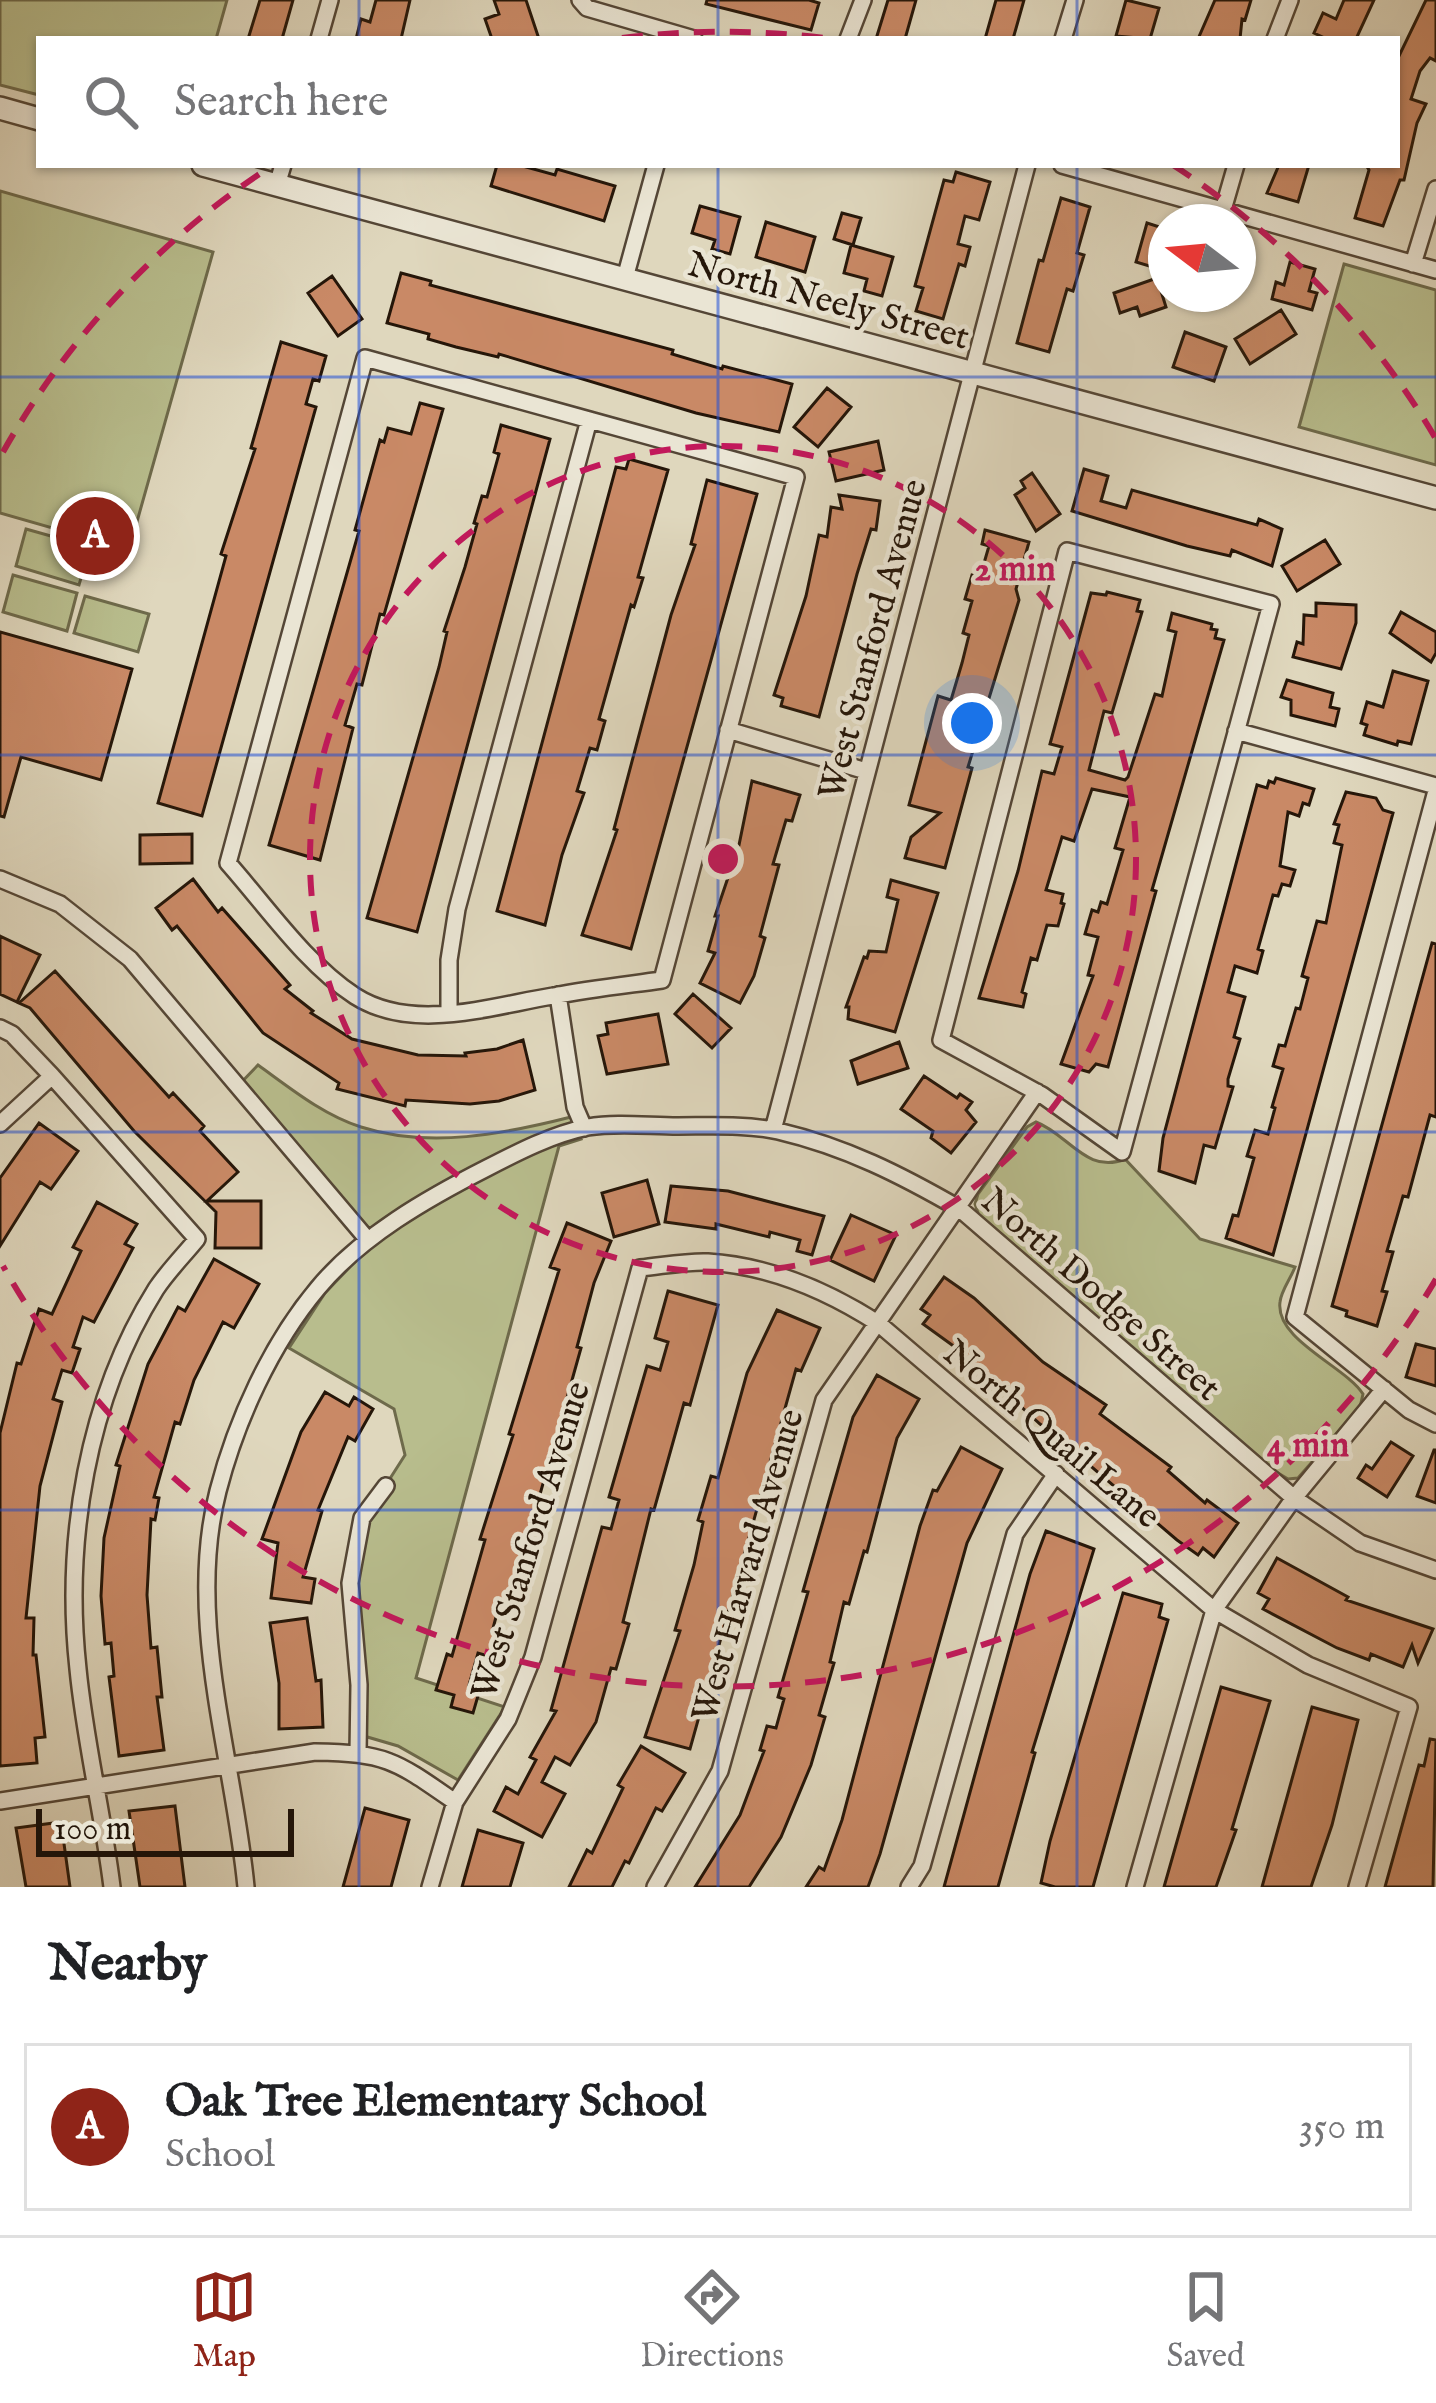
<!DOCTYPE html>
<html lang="en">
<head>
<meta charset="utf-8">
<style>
	body { margin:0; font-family:"IM FELL English",serif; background:#f2f2f2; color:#202124 }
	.compass { position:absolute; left:1148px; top:204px; width:108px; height:108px; border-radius:50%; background:#fff; box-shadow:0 3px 9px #0004; rotate:286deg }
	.scale { position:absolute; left:36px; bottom:30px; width:258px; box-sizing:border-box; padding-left:12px; border:6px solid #251609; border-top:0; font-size:33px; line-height:42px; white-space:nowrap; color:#251609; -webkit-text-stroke:9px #eae5d4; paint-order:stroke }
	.you { position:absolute; left:972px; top:723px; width:42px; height:42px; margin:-30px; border:9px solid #fff; border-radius:50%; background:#1a73e8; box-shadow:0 0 0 18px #1a73e833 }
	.badge { display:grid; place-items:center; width:78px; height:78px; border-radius:50%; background:#8f2418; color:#fff; font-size:39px; font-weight:700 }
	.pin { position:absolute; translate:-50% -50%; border:6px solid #fff; box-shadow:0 3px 12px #0006 }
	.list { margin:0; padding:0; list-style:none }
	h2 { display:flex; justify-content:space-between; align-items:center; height:156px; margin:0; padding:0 48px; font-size:51px }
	h2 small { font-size:39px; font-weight:400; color:#757577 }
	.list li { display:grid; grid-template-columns:78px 1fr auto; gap:36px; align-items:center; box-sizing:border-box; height:168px; margin:0 24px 24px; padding:0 24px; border:3px solid #e0e0e0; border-radius:0px }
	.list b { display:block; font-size:45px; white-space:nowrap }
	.list p { margin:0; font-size:39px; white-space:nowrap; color:#757577 }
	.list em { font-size:39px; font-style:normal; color:#757577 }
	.icon { flex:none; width:66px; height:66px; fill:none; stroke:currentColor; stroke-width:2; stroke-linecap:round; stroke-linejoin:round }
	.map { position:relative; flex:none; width:1436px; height:1887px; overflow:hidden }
	.search { position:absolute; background:#fff; box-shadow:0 3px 9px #0004; left:36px; right:36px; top:36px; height:132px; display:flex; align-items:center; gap:30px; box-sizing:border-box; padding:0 42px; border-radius:0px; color:#757577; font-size:45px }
	.sheet { height:348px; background:#fff }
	nav { display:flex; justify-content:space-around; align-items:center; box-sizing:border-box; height:168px; border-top:3px solid #e0e0e0; background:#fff; font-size:33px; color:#757577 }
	nav a { display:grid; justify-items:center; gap:6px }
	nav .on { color:#8f2418 }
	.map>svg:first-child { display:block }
	.green { fill:#b8bd8d; stroke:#6e6a4b; stroke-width:3 }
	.building { fill:#c98966; stroke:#251609; stroke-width:3 }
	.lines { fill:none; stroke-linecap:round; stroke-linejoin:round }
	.minor-casing { stroke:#544636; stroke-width:20 }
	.tertiary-casing { stroke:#544636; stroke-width:26 }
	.minor { stroke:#eae5d4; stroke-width:15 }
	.tertiary { stroke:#eae5d4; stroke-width:21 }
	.grid { fill:none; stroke:#1d4ed8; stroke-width:3; stroke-opacity:0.55 }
	.ring { fill:none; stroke:#c2185b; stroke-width:6; stroke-dasharray:21 15 }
	.labels { text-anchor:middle; stroke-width:9; stroke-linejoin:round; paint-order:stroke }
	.street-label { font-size:36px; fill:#251609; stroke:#eae5d4 }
	.centre { fill:#c2185b; stroke:#eae5d4; stroke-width:6 }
	.ring-label { font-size:36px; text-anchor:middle; font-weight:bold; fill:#c2185b; stroke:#eae5d4; stroke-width:9; stroke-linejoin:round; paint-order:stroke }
</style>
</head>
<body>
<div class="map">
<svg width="1436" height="1887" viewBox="0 0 1436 1887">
	<rect width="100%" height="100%" fill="#dfd7bd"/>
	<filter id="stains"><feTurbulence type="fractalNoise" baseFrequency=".00167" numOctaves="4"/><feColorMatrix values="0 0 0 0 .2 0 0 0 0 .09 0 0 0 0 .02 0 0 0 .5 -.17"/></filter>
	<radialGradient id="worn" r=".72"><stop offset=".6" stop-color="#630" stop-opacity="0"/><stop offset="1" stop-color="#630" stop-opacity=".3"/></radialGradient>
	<path class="green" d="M0,0H227L216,39H39V95L0,85Z
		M0,191L213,252L129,550L0,513Z
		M1344,264L1436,290V465L1299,427Z
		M26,529L90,547L79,585L16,566Z
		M13,575L77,593L67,631L3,612Z
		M85,596L149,614L138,652L74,633Z
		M258,1065C290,1088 323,1115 361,1127C429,1149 504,1134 571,1117L581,1139L559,1146L416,1678L505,1707L458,1780L398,1746L364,1736L356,1575L368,1513L405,1455L394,1409L289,1348L325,1293L368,1248L233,1091Z
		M1036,1122C1068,1134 1087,1175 1125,1159L1200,1239L1295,1267C1291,1278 1281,1291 1280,1302C1275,1340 1345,1366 1363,1394L1360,1407L1298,1478L1288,1479L1273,1470L979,1216L975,1204L978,1194L1027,1127Z"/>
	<path class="building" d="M260,0H293L282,39H248Z
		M376,0H410L401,39H356L361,19L370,22Z
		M494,0H526L539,39H492L485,19L499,14Z
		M707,0H809L819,3L811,30L706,4Z
		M888,0H916L905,39H876Z
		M996,0H1024L1013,39H985Z
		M1126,0L1159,8L1150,39L1116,36Z
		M1215,0H1251L1245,20L1242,19L1240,39H1198Z
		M1344,0H1374L1356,39H1327L1314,33L1323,13L1336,19Z
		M1426,0H1436V61L1430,58L1420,71L1411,99L1426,104L1417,123L1404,180H1400L1383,226L1355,218L1369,170L1366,165H1397V60Z
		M497,165H519L555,175L557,169L615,186L604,221L491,186Z
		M1279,165H1309L1298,202L1267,193Z
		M956,172L990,182L979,220L965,216L958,244L970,247L965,266L959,264L943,319L916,311L923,288L915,286L944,180L953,182Z
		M1061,198L1090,207L1077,253L1084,255L1073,291L1067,289L1049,352L1017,343L1039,260L1043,261Z
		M700,206L740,217L730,254L712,249L715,240L692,233Z
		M842,213L861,218L853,245L834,239Z
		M766,222L815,237L805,272L756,257Z
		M1147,223L1166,229V271L1136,262Z
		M851,245L893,257L882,296L864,291L867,279L844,273Z
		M1290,262L1315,269L1309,291L1317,293L1312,310L1272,299L1276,282L1284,285Z
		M401,273L431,281L430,285L673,350L672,354L722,369L723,366L792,384L779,432L696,413L499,354L498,357L456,347L428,339L429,334L387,323Z
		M332,276L362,319L338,336L308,293Z
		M1157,278L1166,307L1140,316L1137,307L1120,313L1114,293Z
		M1281,310L1296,334L1250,364L1235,339Z
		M1185,332L1226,347L1214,381L1173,367Z
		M281,342L326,356L319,381L313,379L306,404L316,407L202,816L158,803L226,556L221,554L255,449L251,448Z
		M827,388L851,407L818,447L794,427Z
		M420,403L443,409L384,615L380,614L362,685L357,684L345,725L353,728L320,860L269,845L359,531L355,530L380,440L384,442L388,428L411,434Z
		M501,425L550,439L417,932L367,918L439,667L447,632L444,631L465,567L477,524L474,523L482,496L487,497L499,454L494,452Z
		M878,441L884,470L836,481L829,452Z
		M629,459L668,470L638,577L643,578L634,607L631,605L599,719L605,721L597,750L590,748L577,791L584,793L562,855L545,925L497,911L616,467L626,469Z
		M1084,469L1108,476L1101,501L1126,508L1132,490L1257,525L1259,519L1282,529L1272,566L1232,550L1230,556L1187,546L1072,511Z
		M1032,473L1060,514L1036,531L1015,495L1025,488L1021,481Z
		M707,480L757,494L631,949L582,935L617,830L614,829L671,615L695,545L691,544Z
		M839,495L880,501L876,530L871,529L857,574L819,717L781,706L783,698L774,695L806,596L819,535L827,537L831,507L842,509Z
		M985,530L1029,542L1016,589L1019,600L968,767L972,768L945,868L905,858L911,837L940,813L909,805L938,696L951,700L962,663L969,635L963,633L972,601L965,599L972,575L980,577L989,546L982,544Z
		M1325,540L1340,564L1297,591L1282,566Z
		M1107,592L1140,600L1137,611L1142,612L1112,713L1104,711L1089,770L1125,780L1128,777L1155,694L1162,696L1176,632L1168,630L1172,613L1212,624L1211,629L1217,630L1215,638L1224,640L1152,890L1156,891L1108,1067L1096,1064L1089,1072L1061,1064L1093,976L1088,975L1098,937L1085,934L1092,910L1098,912L1101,902L1107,904L1123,850L1115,848L1130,797L1092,789L1074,841L1062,837L1046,890L1063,894L1061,903L1064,904L1058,926L1047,925L1037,960L1031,958L1022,992L1026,994L1023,1007L979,998L1018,871L1042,771L1054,774L1062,747L1050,744L1091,593L1106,595Z
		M1316,603L1356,605V623L1341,669L1293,657L1297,642L1303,644L1304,615L1316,616Z
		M1401,612L1436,632V653L1431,662L1390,633Z
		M0,632L132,669L101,780L21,757L4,817L0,816Z
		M1393,671L1428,681L1411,744L1398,741L1397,745L1364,735L1367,725L1361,723L1367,702L1383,707Z
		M1287,680L1333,693L1330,707L1339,709L1335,726L1291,715V700L1281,697Z
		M1276,778L1314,789L1309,805L1303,803L1299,816L1288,812L1280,866L1295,870L1290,886L1282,884L1278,896L1273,895L1258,949L1263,951L1257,973L1235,966L1228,992L1245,997L1234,1037L1240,1039L1228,1079V1086L1233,1087L1215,1148L1204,1145L1195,1183L1159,1171L1163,1138L1257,785L1267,788L1269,781L1274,783Z
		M752,781L800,795L792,821L786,820L773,864L779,865L760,936L765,938L754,976L740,1003L700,983L715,953L708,951L718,916H715L739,845Z
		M1346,792L1376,798L1383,810L1393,813L1273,1255L1226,1238L1233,1215L1238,1216L1254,1158L1247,1156L1255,1130L1268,1134L1275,1108L1272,1107L1283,1069L1273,1066L1279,1045L1285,1046L1296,1008L1300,1009L1308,978L1302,976L1317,921L1326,923L1342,845L1334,843L1339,825L1334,824Z
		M192,834V863L140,864V835Z
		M193,879L218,912L222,908L290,985L285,989L313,1011L311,1013L352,1039L418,1055L466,1056L465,1053L497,1049L523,1040L535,1090L499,1101L470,1104L406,1100L405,1106L337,1089L339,1083L263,1033L177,926L172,930L156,908Z
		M891,880L938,893L895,1032L848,1019L849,1007H846L864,957L867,958L869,951L886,952L898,900L887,897Z
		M0,936L40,955L17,1002L0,994Z
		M1432,943L1436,944V1117L1430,1115L1408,1197L1403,1196L1387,1251L1393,1252L1382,1291L1387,1292L1377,1326L1346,1316L1347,1311L1332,1306Z
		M55,971L169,1097L173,1093L204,1126L200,1131L238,1172L207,1201H261V1248H215L216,1212L134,1131L30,1008L19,1003Z
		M693,994L731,1028L712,1048L675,1014Z
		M658,1014L668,1064L607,1074L598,1036L608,1034L606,1023Z
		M899,1042L908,1068L858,1084L851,1061Z
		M924,1076L957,1098L960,1094L972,1102L966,1110L976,1122L951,1153L931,1138L933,1131L901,1109Z
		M39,1123L78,1151L51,1189L40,1182L0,1246V1178Z
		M647,1180L659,1224L614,1237L602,1193Z
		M671,1186L728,1191L824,1216L812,1255L797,1251L800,1240L770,1232L769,1237L716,1224V1229L665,1222Z
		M97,1202L137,1224L125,1244L133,1248L94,1322L83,1317L73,1347L80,1349L72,1373L62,1370L53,1399L62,1402L40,1486L26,1618H34L33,1655H36L45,1737L35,1738L37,1763L0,1766V1433L17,1363L21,1364L39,1309L52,1314L81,1251L73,1247Z
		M851,1215L896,1235L874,1281L830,1260Z
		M567,1223L611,1241L594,1283L577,1347L581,1348L509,1605L500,1602L492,1632L502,1634L495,1658L478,1653L469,1685L480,1689L473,1713L451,1707L454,1695L436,1690L447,1654L452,1656L485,1540L480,1539L513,1435L509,1434L559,1270L550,1267Z
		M214,1259L259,1284L234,1328L223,1322L194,1380L180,1424L175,1422L154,1497L159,1498L155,1520L151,1519L147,1595L151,1648L157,1647L162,1697H157L164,1750L119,1756L109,1677L114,1676L111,1643L105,1644L101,1596L104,1538L120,1466L116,1465L148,1364L178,1307L185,1311Z
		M944,1277L974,1298L1043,1362L1106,1405L1100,1414L1171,1467L1168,1471L1205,1503L1207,1500L1238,1523L1214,1557L1203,1548L1198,1555L1177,1540L1087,1463L1090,1458L1040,1424L959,1350L923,1324L930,1315L921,1309Z
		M668,1291L718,1305L690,1405L684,1403L654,1510L651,1509L623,1622L629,1624L616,1669L611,1668L596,1722L570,1765L555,1757L542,1782L565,1794L542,1837L494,1811L506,1787L518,1794L536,1760L530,1757L556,1711L551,1710L602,1527L611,1529L619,1500L609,1497L647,1366L660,1370L668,1342L655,1338Z
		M777,1310L820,1328L801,1371L796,1369L690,1749L645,1737L680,1631L675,1630L694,1565L703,1522L698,1520L711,1476L718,1478L747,1373Z
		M1416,1344L1436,1349V1386L1406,1377Z
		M877,1375L919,1399L897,1438L867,1552L864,1551L849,1604L844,1602L830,1662L834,1663L819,1715L825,1717L811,1765L781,1837L749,1887H695L740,1815L764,1751L760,1750L767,1726L776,1728L784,1699L778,1697L808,1592L803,1591L853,1417Z
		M325,1392L349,1406L354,1397L373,1409L355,1441L348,1437L318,1510L322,1511L303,1577L315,1579L311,1603L271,1598L278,1543L262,1539L301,1432Z
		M1391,1442L1413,1456L1387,1497L1358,1478L1366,1465L1372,1469Z
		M961,1447L1002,1469L967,1543L880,1854L868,1887H806L819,1867L824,1870L842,1820L920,1526L933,1490L937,1491Z
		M1434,1450H1436V1503L1417,1496Z
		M1046,1531L1094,1549L1032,1752L1035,1753L998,1887H944L1030,1574Z
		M1277,1558L1348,1597L1346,1600L1433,1629L1418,1663L1412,1645L1403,1667L1371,1654L1369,1660L1337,1648L1263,1609L1269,1599L1258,1593Z
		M1123,1593L1162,1604L1159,1617L1168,1620L1093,1887H1055L1041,1883L1050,1841Z
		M307,1618L316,1681L321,1680L323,1727L279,1729V1683L270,1623Z
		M1221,1687L1270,1701L1232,1829L1236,1830L1216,1887H1164Z
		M1312,1707L1358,1720L1332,1825L1311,1887H1262Z
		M1430,1739L1436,1740L1433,1887H1385L1419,1765L1424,1766Z
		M641,1746L685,1773L662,1811L656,1808L629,1863L625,1861L612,1887H569L587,1850L592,1853L623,1788L618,1785Z
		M175,1806L185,1887H140L129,1811Z
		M365,1808L409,1820L391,1887H343Z
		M61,1822L70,1887H26L16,1828Z
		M478,1830L523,1843L510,1887H462Z"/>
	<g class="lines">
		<g class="minor-casing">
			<path id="minor" d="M580,0L587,8L694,39
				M319,39L330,0
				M848,39L863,0
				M1063,39L1075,0
				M1275,39L1290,0
				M1062,165L1436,270
				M277,185L283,165
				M1223,210L1236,165
				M1413,264L1436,189
				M625,278L656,165
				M365,358L796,477L662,980C626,985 589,989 553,996C491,1006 413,1033 355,996C306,964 267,907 228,863Z
				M1067,551L1271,604L1122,1152L1042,1095L941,1040Z
				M728,730L866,771
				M1236,731L1436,786
				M1436,791L1295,1317L1409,1410L1436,1424
				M0,879L60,904L130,959L368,1240
				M558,995L575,1107L584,1128
				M449,1013V960L457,909L589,420
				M0,1028L12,1034L52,1076L197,1239C184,1255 168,1271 156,1289C87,1399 64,1541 78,1669C85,1742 103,1814 112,1887
				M0,1124L52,1076
				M773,1130L1027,165
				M358,1753L359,1685L350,1583L362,1518L386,1486
				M0,1801L315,1752C387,1753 396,1761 455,1802
				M246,1887C234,1759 185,1619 218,1491C236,1421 271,1344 318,1288C361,1236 428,1198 487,1168C518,1152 553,1134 588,1127C616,1122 649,1126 678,1126C710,1126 747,1124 778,1131C846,1147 901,1175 960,1209L1294,1498L1360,1543L1436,1570
				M430,1887L455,1802L508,1719L533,1657L640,1268C662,1266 686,1261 708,1262C770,1266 828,1291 879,1324L1214,1610L1308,1665L1409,1707L1357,1887
				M655,1887L720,1771L824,1400L1037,1092
				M909,1887L922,1866L1015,1534L1056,1474
				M1135,1887L1214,1610L1294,1498L1384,1389"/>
		</g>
		<g class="tertiary-casing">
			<path id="tertiary" d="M0,108L39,119
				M203,165L1436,498"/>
		</g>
		<use href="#minor" class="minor"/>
		<use href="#tertiary" class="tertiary"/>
	</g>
	<path class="grid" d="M359,0V39M718,0V39M1077,0V39M359,165V1887M718,165V1887M1077,165V1887M0,377H1436M0,755H1436M0,1132H1436M0,1510H1436"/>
	<g class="ring">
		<circle cx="723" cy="859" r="413"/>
		<path d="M1436 1279A827 827 0 0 1 3 1266M3 452A827 827 0 0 1 273 165M622 38A827 827 0 0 1 824 38M1173 165A827 827 0 0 1 1436 439"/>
	</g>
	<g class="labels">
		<g class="street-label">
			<text transform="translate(829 299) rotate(15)" y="13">North Neely Street</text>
			<text transform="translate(871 639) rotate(-75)" y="13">West Stanford Avenue</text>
			<text transform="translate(1102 1293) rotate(41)" y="13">North Dodge Street</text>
			<text transform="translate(1053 1433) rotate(40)" y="13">North Quail Lane</text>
			<text transform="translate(529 1540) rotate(-73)" y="13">West Stanford Avenue</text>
			<text transform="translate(746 1565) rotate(-74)" y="13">West Harvard Avenue</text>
		</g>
	</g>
	<circle cx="723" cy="859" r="18" class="centre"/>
	<g class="ring-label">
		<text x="1015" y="580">2 min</text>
		<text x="1308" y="1456">4 min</text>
	</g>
	<rect width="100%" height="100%" filter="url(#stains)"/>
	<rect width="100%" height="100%" fill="url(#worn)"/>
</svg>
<svg class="compass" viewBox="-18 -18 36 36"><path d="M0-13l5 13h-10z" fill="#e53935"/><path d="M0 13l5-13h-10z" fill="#757577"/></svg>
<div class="scale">100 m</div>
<div class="you"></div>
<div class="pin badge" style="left:95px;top:536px">A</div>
<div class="search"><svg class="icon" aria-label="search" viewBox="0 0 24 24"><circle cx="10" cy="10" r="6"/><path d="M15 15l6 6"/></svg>Search here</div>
</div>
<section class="sheet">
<h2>Nearby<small></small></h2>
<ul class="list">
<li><span class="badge">A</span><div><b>Oak Tree Elementary School</b><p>School</p></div><em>350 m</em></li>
</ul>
</section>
<nav>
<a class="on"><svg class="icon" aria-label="map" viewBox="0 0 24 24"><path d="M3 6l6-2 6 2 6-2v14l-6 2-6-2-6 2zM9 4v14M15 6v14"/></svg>Map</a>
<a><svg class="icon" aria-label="directions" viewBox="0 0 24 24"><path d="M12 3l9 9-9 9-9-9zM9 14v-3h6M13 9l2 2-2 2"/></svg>Directions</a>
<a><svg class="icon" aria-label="saved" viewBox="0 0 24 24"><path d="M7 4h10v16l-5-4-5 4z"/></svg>Saved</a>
</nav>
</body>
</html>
